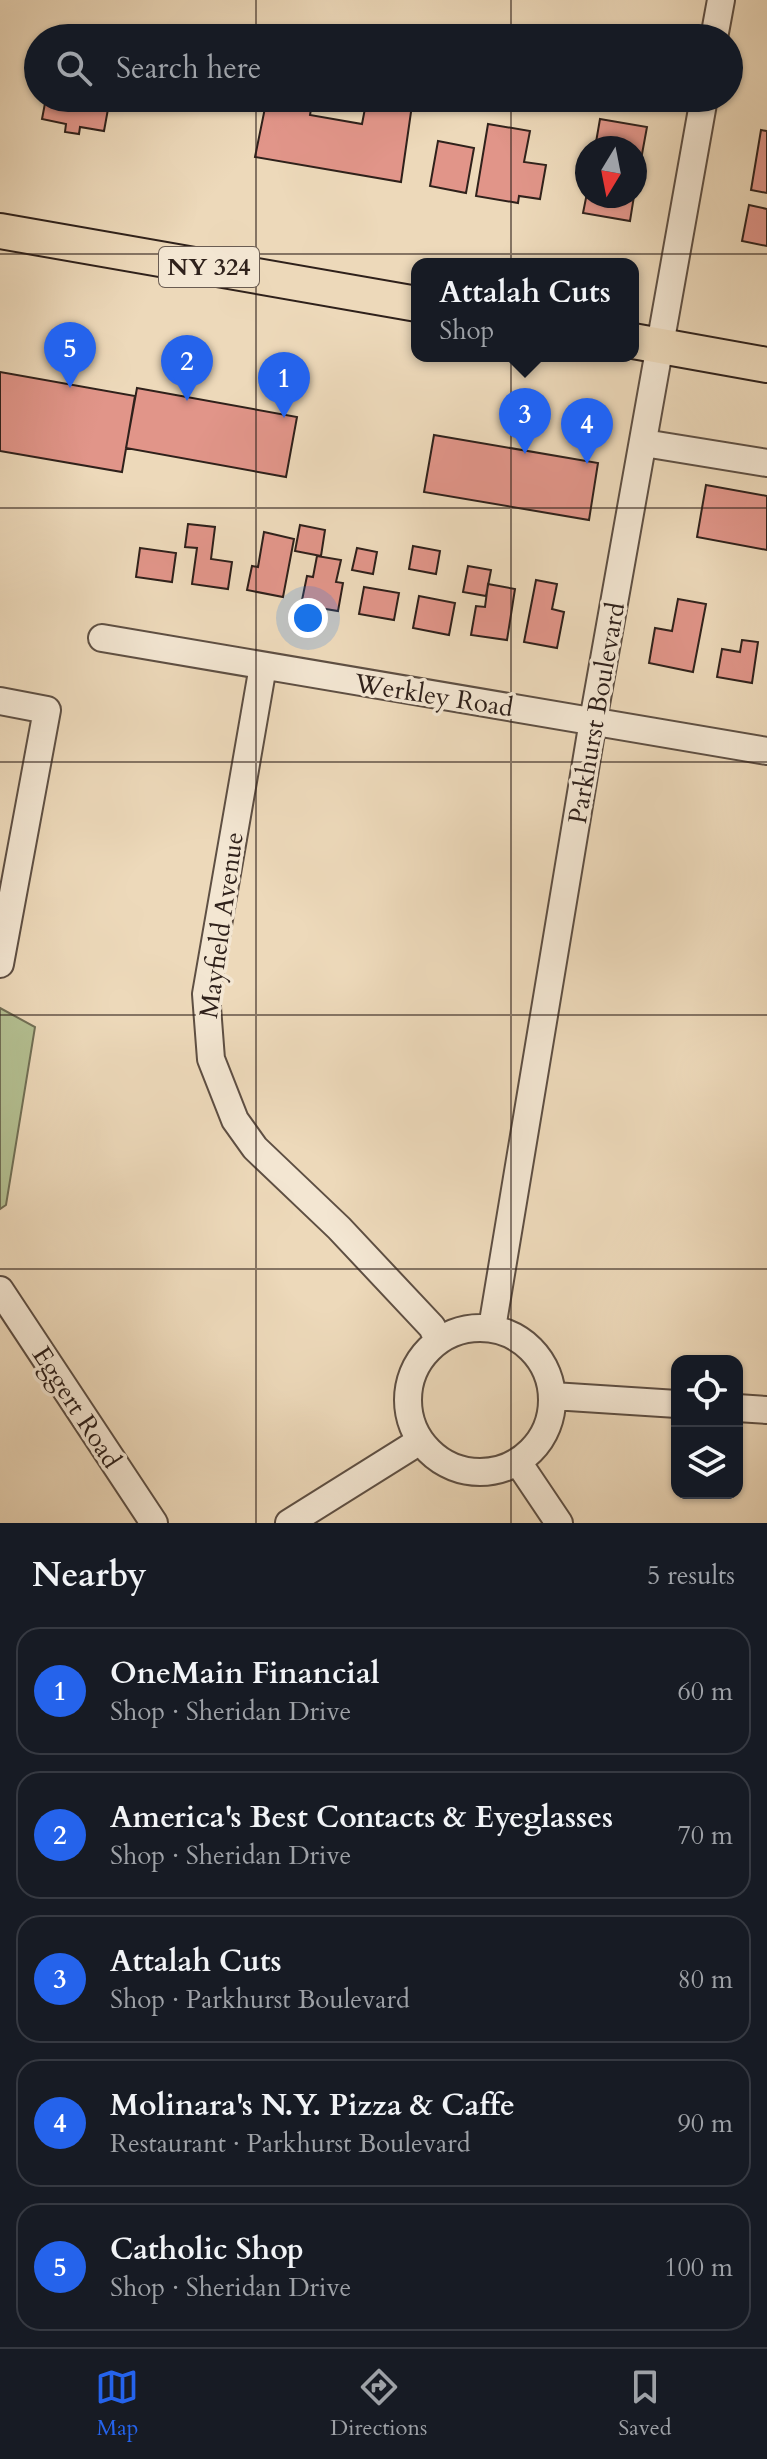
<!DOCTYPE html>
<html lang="en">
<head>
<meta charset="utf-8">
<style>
	body { margin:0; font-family:Cardo,serif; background:#20242c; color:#f1f3f6 }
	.controls { position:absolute; right:24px; bottom:24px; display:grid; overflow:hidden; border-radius:16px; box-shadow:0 2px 6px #0004 }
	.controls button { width:72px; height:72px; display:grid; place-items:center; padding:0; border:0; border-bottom:2px solid #363941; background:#171b24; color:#f1f3f6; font:40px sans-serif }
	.compass { position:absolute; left:575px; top:136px; width:72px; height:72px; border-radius:50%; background:#171b24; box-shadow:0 2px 6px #0004; rotate:190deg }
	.you { position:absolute; left:308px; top:618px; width:28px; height:28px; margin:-20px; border:6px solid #fff; border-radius:50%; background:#1a73e8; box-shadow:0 0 0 12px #1a73e833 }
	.badge { display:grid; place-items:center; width:52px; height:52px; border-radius:50%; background:#2563eb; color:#fff; font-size:26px; font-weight:700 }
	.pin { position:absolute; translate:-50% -66px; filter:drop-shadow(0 2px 4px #0008) }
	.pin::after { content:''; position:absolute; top:42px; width:28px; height:24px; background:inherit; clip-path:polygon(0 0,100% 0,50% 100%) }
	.popup { position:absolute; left:411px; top:258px; width:228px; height:104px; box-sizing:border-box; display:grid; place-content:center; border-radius:16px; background:#171b24; filter:drop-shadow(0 2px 6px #0005); font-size:26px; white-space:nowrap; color:#9ea1a6 }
	.popup b { font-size:30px; color:#f1f3f6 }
	.popup::after { content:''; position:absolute; left:50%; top:100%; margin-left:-16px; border:16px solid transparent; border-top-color:#171b24 }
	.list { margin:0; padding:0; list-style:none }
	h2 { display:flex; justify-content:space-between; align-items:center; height:104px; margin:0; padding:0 32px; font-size:34px }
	h2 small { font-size:26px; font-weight:400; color:#9ea1a6 }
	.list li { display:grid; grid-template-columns:52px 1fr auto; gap:24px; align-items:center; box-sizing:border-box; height:128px; margin:0 16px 16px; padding:0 16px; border:2px solid #363941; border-radius:24px }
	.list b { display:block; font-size:30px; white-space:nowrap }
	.list p { margin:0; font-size:26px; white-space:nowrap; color:#9ea1a6 }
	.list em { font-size:26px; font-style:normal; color:#9ea1a6 }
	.icon { flex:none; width:44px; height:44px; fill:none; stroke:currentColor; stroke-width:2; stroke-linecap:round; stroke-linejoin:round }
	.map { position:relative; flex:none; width:767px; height:1523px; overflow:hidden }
	.search { position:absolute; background:#171b24; box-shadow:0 2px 6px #0004; left:24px; right:24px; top:24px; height:88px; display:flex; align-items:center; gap:20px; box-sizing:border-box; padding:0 28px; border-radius:44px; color:#9ea1a6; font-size:30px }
	.sheet { height:824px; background:#171b24 }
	nav { display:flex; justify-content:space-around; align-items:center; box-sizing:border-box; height:112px; border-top:2px solid #363941; background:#171b24; font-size:22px; color:#9ea1a6 }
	nav a { display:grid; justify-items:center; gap:4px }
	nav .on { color:#2563eb }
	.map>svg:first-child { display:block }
	.green { fill:#b4c092; stroke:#727056; stroke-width:2 }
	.building { fill:#e19589; stroke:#2f211b; stroke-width:2 }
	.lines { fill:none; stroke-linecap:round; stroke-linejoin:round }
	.minor-casing { stroke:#5e4f43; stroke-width:30 }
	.major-casing { stroke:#2f211b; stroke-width:38 }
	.minor { stroke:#f3e6d2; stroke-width:26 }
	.major { stroke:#edd9ba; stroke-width:34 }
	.grid { fill:none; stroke:#2f211b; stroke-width:2; stroke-opacity:0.55 }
	.labels { text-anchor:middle; stroke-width:7; stroke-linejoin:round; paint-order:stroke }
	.shield { fill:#f3e6d2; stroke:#6a5c52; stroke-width:2 }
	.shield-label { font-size:24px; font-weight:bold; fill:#2f211b }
	.street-label { font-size:26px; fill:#2f211b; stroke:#f3e6d2 }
</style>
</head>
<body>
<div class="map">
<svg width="767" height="1523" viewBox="0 0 767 1523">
	<rect width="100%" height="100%" fill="#edd9ba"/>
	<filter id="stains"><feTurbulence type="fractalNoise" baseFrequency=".0025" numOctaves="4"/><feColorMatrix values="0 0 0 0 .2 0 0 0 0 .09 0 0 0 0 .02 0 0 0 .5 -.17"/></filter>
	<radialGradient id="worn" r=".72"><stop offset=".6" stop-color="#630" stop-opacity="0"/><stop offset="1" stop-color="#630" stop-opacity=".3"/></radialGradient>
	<path class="green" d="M0,1008L35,1027L6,1205L0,1209Z"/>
	<path class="building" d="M46,98H110L104,131L80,127L79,134L65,132L66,124L42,119Z
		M267,98H313L310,115L362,124L367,98H413L401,182L255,157Z
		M600,119L647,127L635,192V148H595Z
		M488,124L530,131L524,162L546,165L540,199L519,196L518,203L476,196Z
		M761,130L767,131V193L751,190Z
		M438,141L474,148L466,193L430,186Z
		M587,193V196H634L630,221L583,213Z
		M749,205L767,209V246L742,241Z
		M0,372L135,396L122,472L0,451Z
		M137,388L297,417L286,477L126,448Z
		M434,435L598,463L589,520L424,492Z
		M706,485L767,496V550L697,537Z
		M188,524L215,527L211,559L232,562L228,589L192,584L197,548L185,547Z
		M300,525L325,530L321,556L295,551Z
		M264,532L294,539L283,597L247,590L252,566L258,567Z
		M413,546L440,551L436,574L409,569Z
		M140,548L176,553L172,582L136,577Z
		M357,548L377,552L373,574L352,570Z
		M317,556L341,560L336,582L343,583L338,611L301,605L307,576L313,577Z
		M468,566L491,570L486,596L463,592Z
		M536,580L557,584L552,609L564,612L557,648L524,642Z
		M488,584L515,589L507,640L471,635L476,606L485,607Z
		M364,587L399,593L394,620L359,614Z
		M419,596L455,603L449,635L413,628Z
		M678,599L706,604L693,672L649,663L655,628L672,631Z
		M742,640L758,642L752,683L717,677L722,649L740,652Z"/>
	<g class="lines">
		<g class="minor-casing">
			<path id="minor" d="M714,38L721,0
				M644,443L767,463
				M102,638L767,751
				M263,666L206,994L211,1059L235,1120L255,1148L339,1228L432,1327L438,1340
				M0,701L47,710L0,964
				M0,1290L154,1523
				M408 1400a72 72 0 1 1 144 0a72 72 0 1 1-144 0Z
				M492,1328L593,721L704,98
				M553,1396L677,1404
				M737,1408L767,1410
				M518,1462L559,1523
				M289,1523L420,1441"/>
		</g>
		<g class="major-casing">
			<path id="major" d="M0,231L417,304
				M633,341L767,365"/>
		</g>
		<use href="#minor" class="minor"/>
		<use href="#major" class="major"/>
	</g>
	<path class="grid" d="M256,0V38M511,0V38M256,98V1523M511,98V1523M0,254H767M0,508H767M0,762H767M0,1015H767M0,1269H767"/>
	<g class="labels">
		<rect class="shield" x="159" y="247" width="100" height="40" rx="6"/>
		<g class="shield-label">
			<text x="209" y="275">NY 324</text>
		</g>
		<g class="street-label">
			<text transform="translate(434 695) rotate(9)" y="9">Werkley Road</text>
			<text transform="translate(596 713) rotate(-80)" y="9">Parkhurst Boulevard</text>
			<text transform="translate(221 925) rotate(-82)" y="9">Mayfield Avenue</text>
			<text transform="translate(77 1407) rotate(57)" y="9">Eggert Road</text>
		</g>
	</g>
	<rect width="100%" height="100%" filter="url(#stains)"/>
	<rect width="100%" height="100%" fill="url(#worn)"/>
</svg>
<div class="controls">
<button><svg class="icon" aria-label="locate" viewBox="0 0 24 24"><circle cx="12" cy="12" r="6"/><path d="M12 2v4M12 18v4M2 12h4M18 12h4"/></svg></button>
<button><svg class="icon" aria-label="layers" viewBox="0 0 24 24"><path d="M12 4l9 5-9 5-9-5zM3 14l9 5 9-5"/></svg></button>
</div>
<svg class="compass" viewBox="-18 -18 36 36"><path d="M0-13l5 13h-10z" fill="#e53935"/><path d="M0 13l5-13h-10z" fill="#9ea1a6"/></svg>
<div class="you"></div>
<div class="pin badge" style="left:284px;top:418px">1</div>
<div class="pin badge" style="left:187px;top:401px">2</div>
<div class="pin badge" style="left:525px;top:454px">3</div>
<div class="popup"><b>Attalah Cuts</b>Shop</div>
<div class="pin badge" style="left:587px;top:464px">4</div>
<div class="pin badge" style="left:70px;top:388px">5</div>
<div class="search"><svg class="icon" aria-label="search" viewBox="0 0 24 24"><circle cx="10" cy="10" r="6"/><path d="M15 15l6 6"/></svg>Search here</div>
</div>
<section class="sheet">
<h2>Nearby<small>5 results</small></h2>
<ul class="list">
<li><span class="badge">1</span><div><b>OneMain Financial</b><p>Shop · Sheridan Drive</p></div><em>60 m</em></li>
<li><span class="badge">2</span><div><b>America's Best Contacts &amp; Eyeglasses</b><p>Shop · Sheridan Drive</p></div><em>70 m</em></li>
<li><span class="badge">3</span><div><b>Attalah Cuts</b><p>Shop · Parkhurst Boulevard</p></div><em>80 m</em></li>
<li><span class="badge">4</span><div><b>Molinara's N.Y. Pizza &amp; Caffe</b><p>Restaurant · Parkhurst Boulevard</p></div><em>90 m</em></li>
<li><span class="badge">5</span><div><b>Catholic Shop</b><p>Shop · Sheridan Drive</p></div><em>100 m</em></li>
</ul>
</section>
<nav>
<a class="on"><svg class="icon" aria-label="map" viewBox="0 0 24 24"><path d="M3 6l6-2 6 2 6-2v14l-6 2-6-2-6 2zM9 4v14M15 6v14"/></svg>Map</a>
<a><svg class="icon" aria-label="directions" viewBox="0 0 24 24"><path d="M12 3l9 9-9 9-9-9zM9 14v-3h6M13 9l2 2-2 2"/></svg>Directions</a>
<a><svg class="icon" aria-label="saved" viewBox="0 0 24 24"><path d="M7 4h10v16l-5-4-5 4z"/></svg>Saved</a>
</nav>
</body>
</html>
